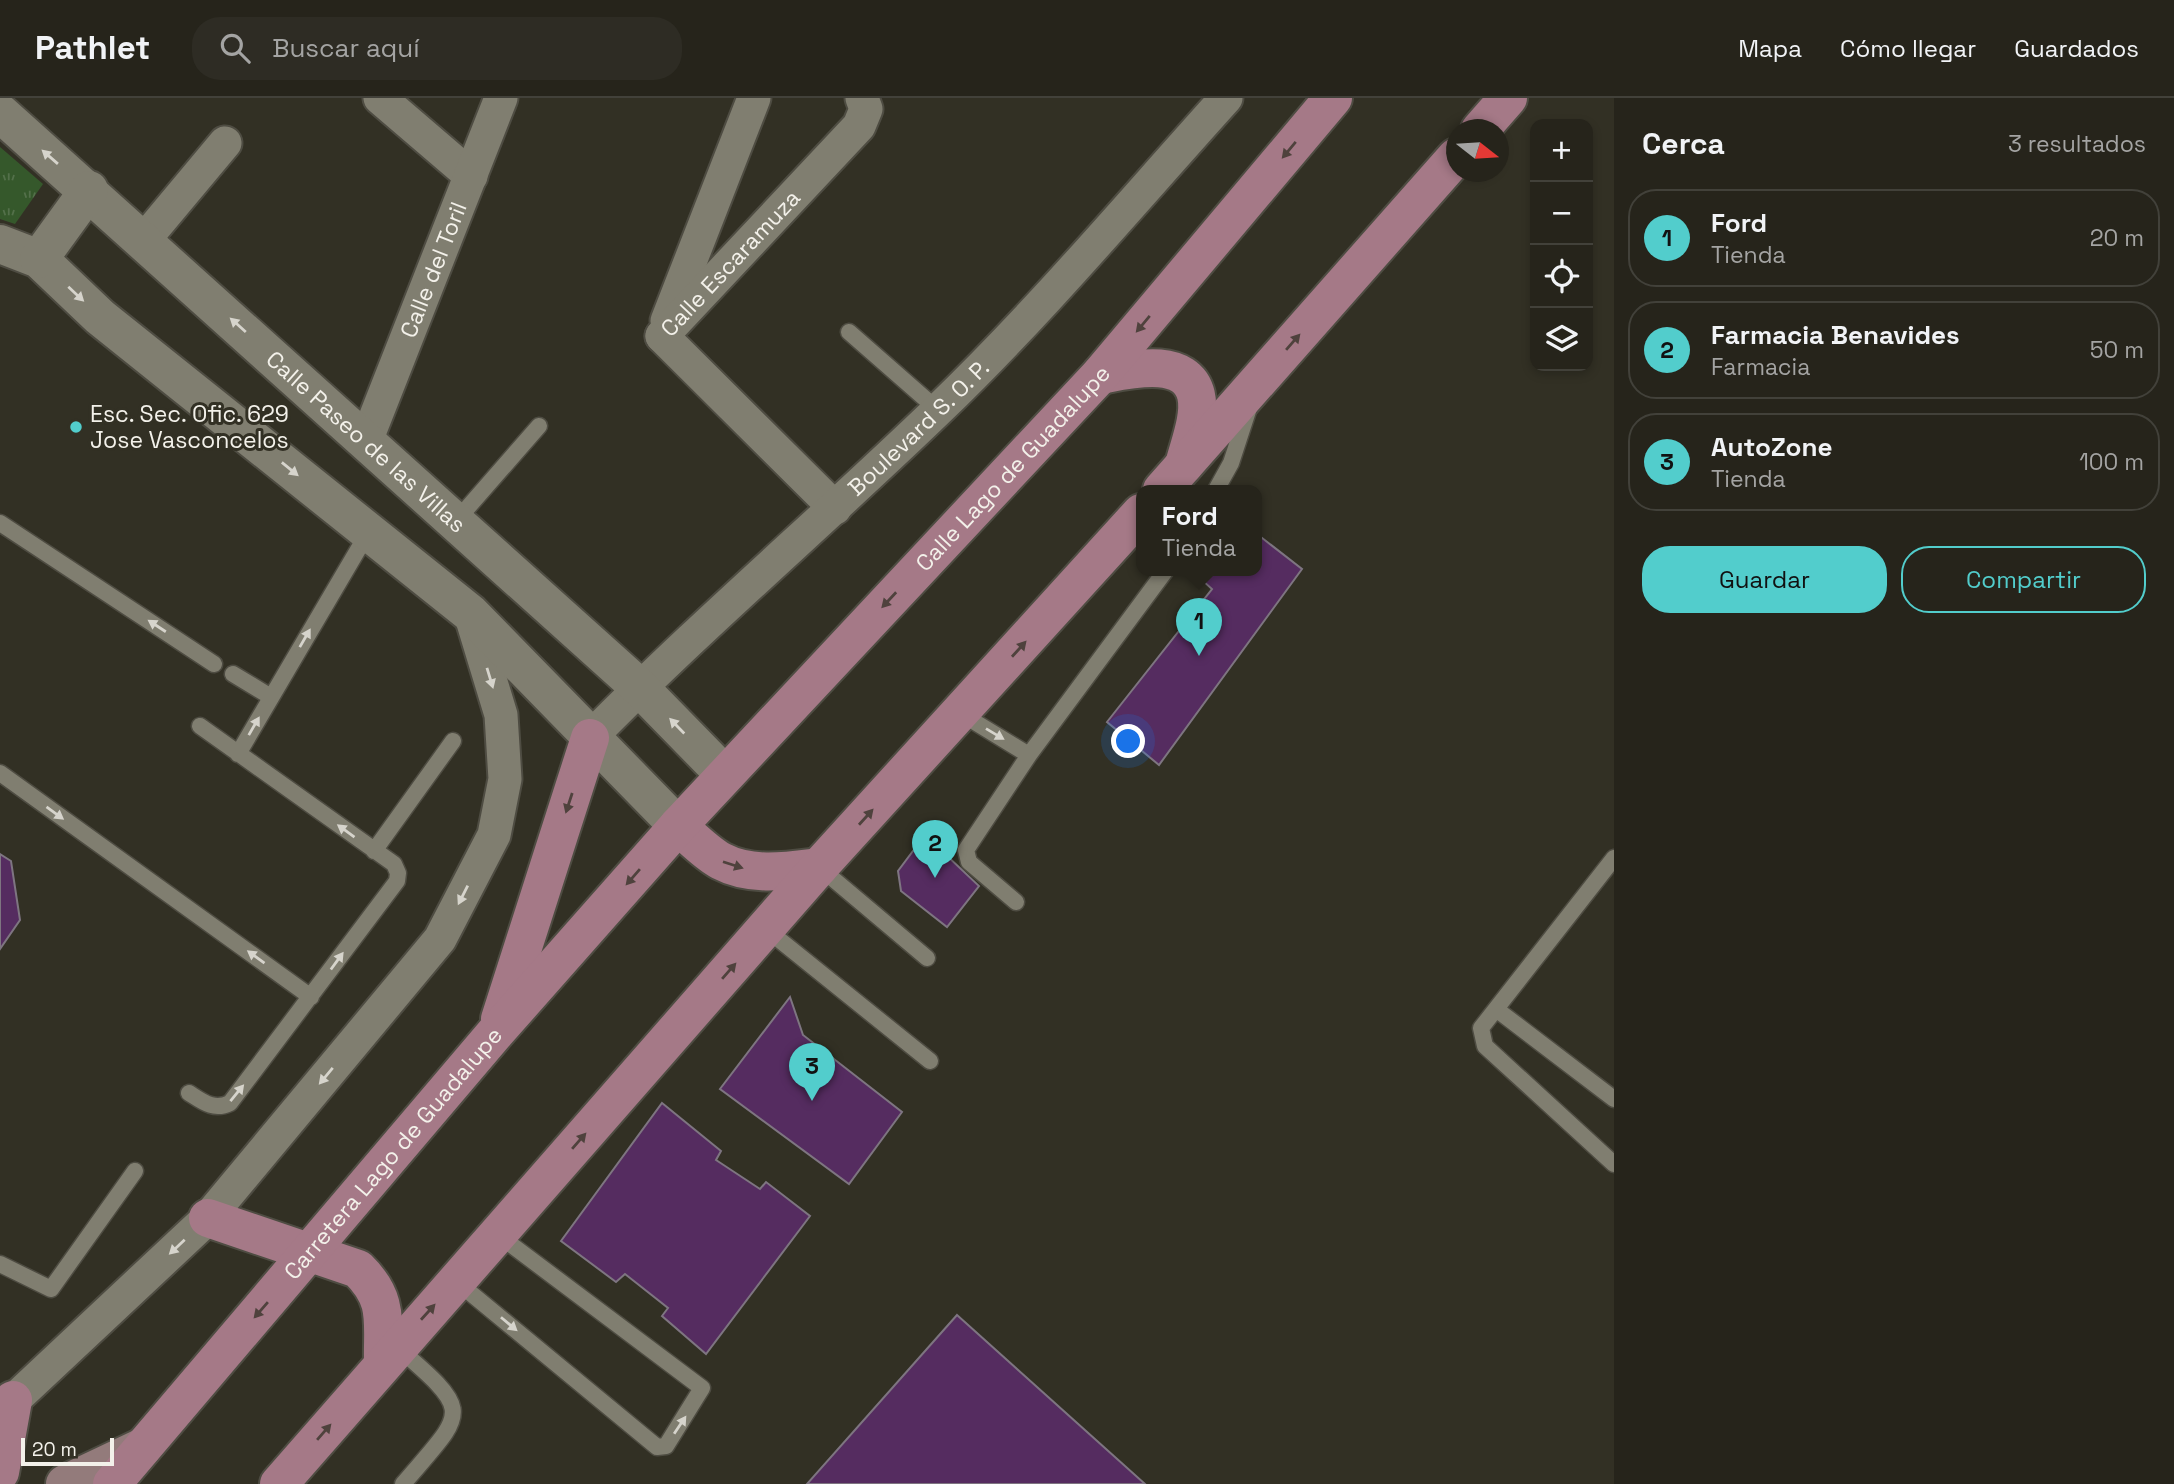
<!DOCTYPE html>
<html lang="es">
<head>
<meta charset="utf-8">
<style>
	body { margin:0; font-family:"Space Grotesk",sans-serif; background:#2e2c24; color:#f1f3f6 }
	.controls { position:absolute; right:21px; top:21px; display:grid; overflow:hidden; border-radius:14px; box-shadow:0 4px 10px #0003 }
	.controls button { width:63px; height:63px; display:grid; place-items:center; padding:0; border:0; border-bottom:2px solid #42413a; background:#26241b; color:#f1f3f6; font:35px sans-serif }
	.compass { position:absolute; left:1446px; top:21px; width:63px; height:63px; border-radius:50%; background:#26241b; box-shadow:0 4px 10px #0003; rotate:107deg }
	.scale { position:absolute; left:21px; bottom:18px; width:93px; box-sizing:border-box; padding-left:7px; border:4px solid #f3f1ea; border-top:0; font-size:19px; line-height:24px; white-space:nowrap; color:#f3f1ea; -webkit-text-stroke:5px #323024; paint-order:stroke }
	.you { position:absolute; left:1129px; top:644px; width:24px; height:24px; margin:-18px; border:5px solid #fff; border-radius:50%; background:#1a73e8; box-shadow:0 0 0 10px #1a73e833 }
	.badge { display:grid; place-items:center; width:46px; height:46px; border-radius:50%; background:#52cdcc; color:#111; font-size:23px; font-weight:700 }
	.pin { position:absolute; translate:-50% -58px; filter:drop-shadow(0 2px 4px #0008) }
	.pin::after { content:''; position:absolute; top:37px; width:24px; height:21px; background:inherit; clip-path:polygon(0 0,100% 0,50% 100%) }
	.popup { position:absolute; left:1136px; top:387px; width:126px; height:91px; box-sizing:border-box; display:grid; place-content:center; border-radius:14px; background:#26241b; filter:drop-shadow(0 2px 5px #0005); font-size:23px; white-space:nowrap; color:#a4a4a3 }
	.popup b { font-size:26px; color:#f1f3f6 }
	.popup::after { content:''; position:absolute; left:50%; top:100%; margin-left:-14px; border:14px solid transparent; border-top-color:#26241b }
	.list { margin:0; padding:0; list-style:none }
	h2 { display:flex; justify-content:space-between; align-items:center; height:91px; margin:0; padding:0 28px; font-size:30px }
	h2 small { font-size:23px; font-weight:400; color:#a4a4a3 }
	.list li { display:grid; grid-template-columns:46px 1fr auto; gap:21px; align-items:center; box-sizing:border-box; height:98px; margin:0 14px 14px; padding:0 14px; border:2px solid #42413a; border-radius:28px }
	.list b { display:block; font-size:26px; white-space:nowrap }
	.list p { margin:0; font-size:23px; white-space:nowrap; color:#a4a4a3 }
	.list em { font-size:23px; font-style:normal; color:#a4a4a3 }
	.actions { display:flex; gap:14px; padding:21px 28px }
	.actions a { flex:1; padding:16px 0; border:2px solid #52cdcc; border-radius:28px; text-align:center; font-size:24px; color:#52cdcc }
	.actions .main { background:#52cdcc; color:#111 }
	.icon { flex:none; width:38px; height:38px; fill:none; stroke:currentColor; stroke-width:2; stroke-linecap:round; stroke-linejoin:round }
	.map { position:relative; flex:none; width:1614px; height:1386px; overflow:hidden }
	header { display:flex; align-items:center; gap:42px; box-sizing:border-box; height:98px; padding:0 35px; background:#26241b; border-bottom:2px solid #42413a }
	header strong { font-size:33px }
	nav { display:flex; gap:38px; margin-inline-start:auto; font-size:24px }
	.search { width:490px; height:63px; background:#2e2c24; display:flex; align-items:center; gap:18px; box-sizing:border-box; padding:0 24px; border-radius:28px; color:#a4a4a3; font-size:26px }
	main { display:flex }
	aside { flex:1; background:#26241b }
	.map>svg:first-child { display:block }
	.park { fill:url(#park-tufts) }
	.building { fill:#552c60; stroke:#7e7581; stroke-width:2 }
	.lines { fill:none; stroke-linecap:round; stroke-linejoin:round }
	.service-casing { stroke:#4e4c42; stroke-width:19 }
	.minor-casing { stroke:#4e4c42; stroke-width:37 }
	.tertiary-casing { stroke:#4e4c42; stroke-width:42 }
	.secondary-casing { stroke:#4e4c42; stroke-width:42 }
	.primary-casing { stroke:#4e4c42; stroke-width:42 }
	.service { stroke:#807e70; stroke-width:16 }
	.minor { stroke:#807e70; stroke-width:33 }
	.tertiary { stroke:#807e70; stroke-width:38 }
	.secondary { stroke:#937b7b; stroke-width:38 }
	.primary { stroke:#a57987; stroke-width:38 }
	.oneway { fill:#4f423d }
	.oneway2 { fill:#d6d4cc }
	.poi-dot { fill:#52cdcc; stroke:#323024; stroke-width:2.5 }
	.labels { text-anchor:middle; stroke-width:6; stroke-linejoin:round; paint-order:stroke }
	.street-label { font-size:23px; fill:#f3f1ea; stroke:#323024 }
	.poi-label { font-size:23px; fill:#f3f1ea; stroke:#323024; text-anchor:start }
</style>
</head>
<body>
<header>
<strong>Pathlet</strong>
<div class="search"><svg class="icon" aria-label="search" viewBox="0 0 24 24"><circle cx="10" cy="10" r="6"/><path d="M15 15l6 6"/></svg>Buscar aquí</div>
<nav><a>Mapa</a><a>Cómo llegar</a><a>Guardados</a></nav>
</header>
<main>
<div class="map">
<svg width="1614" height="1386" viewBox="0 0 1614 1386">
	<defs>
		<pattern id="park-tufts" width="24" height="20" patternUnits="userSpaceOnUse" patternTransform="scale(1.75)"><rect width="24" height="20" fill="#35582b"/><path d="M3 7l-1-3M5 7V3M7 7l1-3M15 17l-1-3M17 17v-4M19 17l1-3" fill="none" stroke="#53704a"/></pattern>
	</defs>
	<rect width="100%" height="100%" fill="#323024"/>
	<path class="park" d="M0,49L43,86L15,126L0,121Z"/>
	<path class="building" d="M1257,436L1302,471L1159,667L1107,624L1212,491L1202,482L1210,472H1257Z
		M925,737L979,788L947,829L901,793L898,773Z
		M0,756L11,763L20,822L0,851Z
		M790,899L803,937L902,1014L849,1086L720,991Z
		M662,1005L721,1053L716,1062L760,1091L766,1084L810,1118L706,1256L662,1218L668,1210L625,1176L616,1184L561,1143Z
		M957,1217L1145,1386H807Z"/>
	<g class="lines">
		<g class="service-casing">
			<path id="service" d="M849,234L938,312
				M1216,392L1231,365L1249,310
				M456,423L539,328
				M0,425L214,566
				M233,576L271,599
				M960,615L1029,657
				M238,656L369,433
				M0,675L311,899
				M374,753L453,643
				M1614,760L1481,930L1485,948L1614,1066
				M819,769L927,860
				M1016,804L969,764L966,752L1029,657L1166,472
				M766,831L930,963
				M1496,911L1614,1001
				M189,995C203,1004 214,1013 230,1005L397,783L398,775L394,766L200,628
				M0,1166L51,1191L135,1073
				M456,1183L657,1349L666,1348L702,1290L497,1136
				M397,1249C475,1316 466,1312 403,1386"/>
		</g>
		<g class="minor-casing">
			<g id="minor">
				<path d="M380,0L471,78"/>
				<path d="M144,142L225,45"/>
				<path d="M667,223L754,0"/>
				<path id="s1" d="M662,238L859,28L866,11L862,0"/>
				<path d="M662,238L835,410"/>
				<path id="s2" d="M366,343L501,0"/>
				<path id="s3" d="M590,640C702,526 823,423 938,312C1040,214 1131,105 1226,0"/>
				<path d="M0,1315L208,1120L440,841L494,737L505,681L501,617L470,515"/>
			</g>
		</g>
		<g class="tertiary-casing">
			<g id="tertiary">
				<path id="s4" d="M0,15L639,589L725,677"/>
				<path d="M0,146L39,161L100,219L470,515L678,728"/>
				<path d="M39,161L89,92"/>
			</g>
		</g>
		<g class="secondary-casing">
			<path id="secondary" d="M65,1386L143,1349"/>
		</g>
		<g class="primary-casing">
			<g id="primary">
				<path d="M1480,32L1508,0"/>
				<path d="M1100,277C1128,272 1186,257 1196,297C1201,318 1189,347 1184,367"/>
				<path d="M1162,392L1456,59"/>
				<path d="M678,728C691,739 706,755 721,763C751,779 787,773 819,769"/>
				<path d="M500,921L590,640"/>
				<path d="M208,1120L358,1171C390,1202 382,1224 383,1265"/>
				<path d="M0,1374L13,1302"/>
				<path id="s5" d="M112,1386L496,934L678,728L1100,277L1333,0"/>
				<path d="M279,1386L819,769L1141,415"/>
			</g>
		</g>
		<use href="#service" class="service"/>
		<use href="#minor" class="minor"/>
		<use href="#tertiary" class="tertiary"/>
		<use href="#secondary" class="secondary"/>
		<use href="#primary" class="primary"/>
	</g>
	<defs><path id="oneway-solid" d="M-6-.8H1V-3.2L6.5 0L1 3.2V.8H-6Z" transform="scale(1.75)"/></defs>
	<g class="oneway">
		<use href="#oneway-solid" transform="translate(1289 52) rotate(130)"/>
		<use href="#oneway-solid" transform="translate(1143 226) rotate(130)"/>
		<use href="#oneway-solid" transform="translate(1293 244) rotate(-49)"/>
		<use href="#oneway-solid" transform="translate(889 502) rotate(133)"/>
		<use href="#oneway-solid" transform="translate(1019 551) rotate(-48)"/>
		<use href="#oneway-solid" transform="translate(569 705) rotate(108)"/>
		<use href="#oneway-solid" transform="translate(866 719) rotate(-48)"/>
		<use href="#oneway-solid" transform="translate(733 767) rotate(18)"/>
		<use href="#oneway-solid" transform="translate(633 779) rotate(131)"/>
		<use href="#oneway-solid" transform="translate(729 873) rotate(-49)"/>
		<use href="#oneway-solid" transform="translate(579 1043) rotate(-49)"/>
		<use href="#oneway-solid" transform="translate(261 1212) rotate(131)"/>
		<use href="#oneway-solid" transform="translate(428 1214) rotate(-48)"/>
		<use href="#oneway-solid" transform="translate(324 1334) rotate(-49)"/>
	</g>
	<g class="oneway2">
		<use href="#oneway-solid" transform="translate(50 59) rotate(-139)"/>
		<use href="#oneway-solid" transform="translate(76 196) rotate(43)"/>
		<use href="#oneway-solid" transform="translate(238 227) rotate(-138)"/>
		<use href="#oneway-solid" transform="translate(290 371) rotate(39)"/>
		<use href="#oneway-solid" transform="translate(157 528) rotate(-147)"/>
		<use href="#oneway-solid" transform="translate(305 540) rotate(-60)"/>
		<use href="#oneway-solid" transform="translate(490 580) rotate(73)"/>
		<use href="#oneway-solid" transform="translate(254 628) rotate(-60)"/>
		<use href="#oneway-solid" transform="translate(677 628) rotate(-134)"/>
		<use href="#oneway-solid" transform="translate(995 636) rotate(31)"/>
		<use href="#oneway-solid" transform="translate(55 715) rotate(36)"/>
		<use href="#oneway-solid" transform="translate(346 733) rotate(-144)"/>
		<use href="#oneway-solid" transform="translate(463 797) rotate(117)"/>
		<use href="#oneway-solid" transform="translate(256 859) rotate(-144)"/>
		<use href="#oneway-solid" transform="translate(337 863) rotate(-54)"/>
		<use href="#oneway-solid" transform="translate(326 978) rotate(130)"/>
		<use href="#oneway-solid" transform="translate(237 995) rotate(-51)"/>
		<use href="#oneway-solid" transform="translate(177 1149) rotate(137)"/>
		<use href="#oneway-solid" transform="translate(509 1226) rotate(40)"/>
		<use href="#oneway-solid" transform="translate(680 1327) rotate(-56)"/>
	</g>
	<circle class="poi-dot" cx="76" cy="329" r="7"/>
	<g class="labels">
		<g class="street-label">
			<text dy="8" stroke="none"><textPath href="#s1" startOffset="100">Calle Escaramuza</textPath></text>
			<text dy="8" stroke="none"><textPath href="#s2" startOffset="184">Calle del Toril</textPath></text>
			<text dy="8" stroke="none"><textPath href="#s3" startOffset="452">Boulevard S. O. P.</textPath></text>
			<text dy="8" stroke="none"><textPath href="#s4" startOffset="492">Calle Paseo de las Villas</textPath></text>
			<text dy="8" stroke="none"><textPath href="#s5" startOffset="1358">Calle Lago de Guadalupe</textPath></text>
			<text dy="8" stroke="none"><textPath href="#s5" startOffset="434">Carretera Lago de Guadalupe</textPath></text>
		</g>
		<g class="poi-label">
			<text x="90" y="324">Esc. Sec. Ofic. 629<tspan x="90" dy="26">Jose Vasconcelos</tspan></text>
		</g>
	</g>
</svg>
<div class="controls">
<button>+</button>
<button>−</button>
<button><svg class="icon" aria-label="locate" viewBox="0 0 24 24"><circle cx="12" cy="12" r="6"/><path d="M12 2v4M12 18v4M2 12h4M18 12h4"/></svg></button>
<button><svg class="icon" aria-label="layers" viewBox="0 0 24 24"><path d="M12 4l9 5-9 5-9-5zM3 14l9 5 9-5"/></svg></button>
</div>
<svg class="compass" viewBox="-18 -18 36 36"><path d="M0-13l5 13h-10z" fill="#e53935"/><path d="M0 13l5-13h-10z" fill="#a4a4a3"/></svg>
<div class="scale">20 m</div>
<div class="you"></div>
<div class="pin badge" style="left:1199px;top:558px">1</div>
<div class="popup"><b>Ford</b>Tienda</div>
<div class="pin badge" style="left:935px;top:780px">2</div>
<div class="pin badge" style="left:812px;top:1003px">3</div>
</div>
<aside>
<h2>Cerca<small>3 resultados</small></h2>
<ul class="list">
<li><span class="badge">1</span><div><b>Ford</b><p>Tienda</p></div><em>20 m</em></li>
<li><span class="badge">2</span><div><b>Farmacia Benavides</b><p>Farmacia</p></div><em>50 m</em></li>
<li><span class="badge">3</span><div><b>AutoZone</b><p>Tienda</p></div><em>100 m</em></li>
</ul>
<div class="actions"><a class="main">Guardar</a><a>Compartir</a></div>
</aside>
</main>
</body>
</html>
